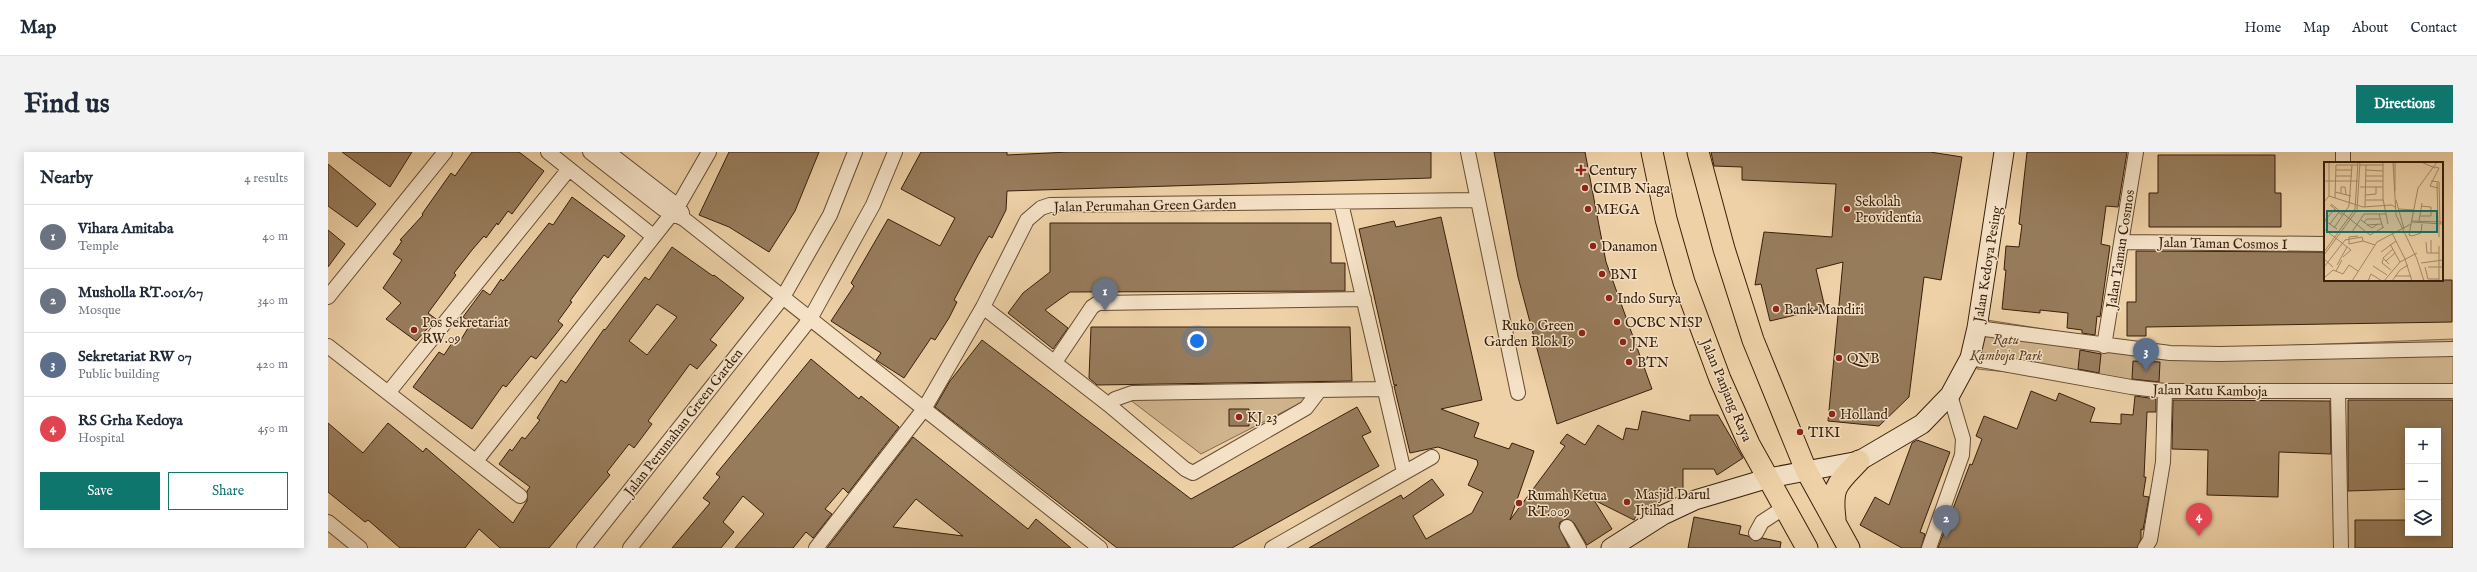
<!DOCTYPE html>
<html lang="en">
<head>
<meta charset="utf-8">
<style>
	body { margin:0; font-family:"IM FELL English",serif; background:#f2f2f3; color:#1f2937 }
	.controls { position:absolute; right:12px; bottom:12px; display:grid; overflow:hidden; border-radius:0px; box-shadow:0 2px 10px #0003 }
	.controls button { width:36px; height:36px; display:grid; place-items:center; padding:0; border:0; border-bottom:1px solid #e0e1e3; background:#fff; color:#1f2937; font:20px sans-serif }
	.you { position:absolute; left:869px; top:189px; width:14px; height:14px; margin:-10px; border:3px solid #fff; border-radius:50%; background:#1a73e8; box-shadow:0 0 0 6px #1a73e833 }
	.badge { display:grid; place-items:center; width:26px; height:26px; border-radius:50%; background:#0f766e; color:#fff; font-size:13px; font-weight:700 }
	.pin { position:absolute; translate:-50% -33px; filter:drop-shadow(0 1px 2px #0008) }
	.pin::after { content:''; position:absolute; top:21px; width:14px; height:12px; background:inherit; clip-path:polygon(0 0,100% 0,50% 100%) }
	.list { margin:0; padding:0; list-style:none }
	h2 { display:flex; justify-content:space-between; align-items:center; height:52px; margin:0; padding:0 16px; font-size:17px }
	h2 small { font-size:13px; font-weight:400; color:#747a83 }
	.list li { display:grid; grid-template-columns:26px 1fr auto; gap:12px; align-items:center; box-sizing:border-box; height:64px; padding:0 16px; border-top:1px solid #e0e1e3 }
	.list b { display:block; font-size:15px; white-space:nowrap }
	.list p { margin:0; font-size:13px; white-space:nowrap; color:#747a83 }
	.list em { font-size:13px; font-style:normal; color:#747a83 }
	.actions { display:flex; gap:8px; padding:12px 16px }
	.actions a { flex:1; padding:9px 0; border:1px solid #0f766e; border-radius:0px; text-align:center; font-size:14px; color:#0f766e }
	.actions .main { background:#0f766e; color:#fff }
	.icon { flex:none; width:22px; height:22px; fill:none; stroke:currentColor; stroke-width:2; stroke-linecap:round; stroke-linejoin:round }
	.map { position:relative; flex:none; width:2125px; height:396px; overflow:hidden; border-radius:0px }
	header { display:flex; align-items:center; gap:24px; box-sizing:border-box; height:56px; padding:0 20px; background:#fff; border-bottom:1px solid #e0e1e3 }
	header strong { font-size:19px }
	nav { display:flex; gap:22px; margin-inline-start:auto; font-size:14px }
	.intro { display:flex; align-items:center; justify-content:space-between; box-sizing:border-box; height:96px; padding:0 24px }
	h1 { margin:0; font-size:28px }
	.button { padding:10px 18px; border-radius:0px; background:#0f766e; color:#fff; font-size:14px; font-weight:700 }
	main { display:flex; gap:24px; padding:0 24px }
	aside { flex:1; background:#fff; border-radius:0px; box-shadow:0 2px 10px #0003 }
	.map>svg:first-child { display:block }
	.green { fill:#cfb38c; stroke:#84694b }
	.building { fill:#977c5c; stroke:#381f0a; fill-rule:evenodd }
	.lines { fill:none; stroke-linecap:round; stroke-linejoin:round }
	.street-casing { stroke:#664c31; stroke-width:16 }
	.secondary-casing { stroke:#381f0a; stroke-width:21 }
	.primary-casing { stroke:#381f0a; stroke-width:23 }
	.street { stroke:#f4e1c6; stroke-width:14 }
	.secondary { stroke:#f4e1c6; stroke-width:19 }
	.primary { stroke:#eed1a7; stroke-width:21 }
	.poi-dot { fill:#8f2418; stroke:#f4e1c6; stroke-width:1.5 }
	.labels { text-anchor:middle; stroke-width:3; stroke-linejoin:round; paint-order:stroke }
	.poi-label { font-size:14px; fill:#381f0a; stroke:#f4e1c6; text-anchor:start }
	.street-label { font-size:14px; fill:#381f0a; stroke:#f4e1c6 }
	.park-label { font-size:14px; font-style:italic; fill:#5e442a; stroke:#f4e1c6 }
	.inset-road { fill:none; stroke:#a58a68; stroke-width:1 }
	.view { fill:#0f766e; fill-opacity:0.15; stroke:#0f766e; stroke-width:2 }
	.inset-edge { fill:none; stroke:#381f0a; stroke-width:2 }
</style>
</head>
<body>
<header>
<strong>Map</strong>
<nav><a>Home</a><a>Map</a><a>About</a><a>Contact</a></nav>
</header>
<div class="intro"><h1>Find us</h1><a class="button">Directions</a></div>
<main>
<aside>
<h2>Nearby<small>4 results</small></h2>
<ul class="list">
<li><span class="badge" style="background:#6b7280">1</span><div><b>Vihara Amitaba</b><p>Temple</p></div><em>40 m</em></li>
<li><span class="badge" style="background:#6b7280">2</span><div><b>Musholla RT.001/07</b><p>Mosque</p></div><em>340 m</em></li>
<li><span class="badge" style="background:#5c6f8a">3</span><div><b>Sekretariat RW 07</b><p>Public building</p></div><em>420 m</em></li>
<li><span class="badge" style="background:#e0444e">4</span><div><b>RS Grha Kedoya</b><p>Hospital</p></div><em>450 m</em></li>
</ul>
<div class="actions"><a class="main">Save</a><a>Share</a></div>
</aside>
<div class="map">
<svg width="2125" height="396" viewBox="0 0 2125 396">
	<rect width="100%" height="100%" fill="#eed1a7"/>
	<filter id="stains"><feTurbulence type="fractalNoise" baseFrequency=".005" numOctaves="4"/><feColorMatrix values="0 0 0 0 .2 0 0 0 0 .09 0 0 0 0 .02 0 0 0 .5 -.17"/></filter>
	<radialGradient id="worn" r=".72"><stop offset=".6" stop-color="#630" stop-opacity="0"/><stop offset="1" stop-color="#630" stop-opacity=".3"/></radialGradient>
	<path class="green" d="M1659,168L1848,198L2125,187V236H1838L1649,217Z
		M986,244L873,302L801,247Z"/>
	<path class="building" d="M14,0H84L62,35Z
		M144,0H191L216,19L184,62L180,59L170,73L169,71L158,86L156,84L144,98L126,121L128,123L100,161L108,167L88,189L58,167L73,151L55,136L74,108L65,102L74,89L72,88L95,63L94,62L123,21L127,24Z
		M401,0H491L467,59L441,100L401,75L371,63Z
		M593,0H679V3L741,0H1103V26L679,39L678,58L664,86L661,84L650,103L626,148L629,150L621,166L607,188L603,186L576,226L548,208L553,201L503,169L526,134L523,131L560,67L612,94L627,66L573,37Z
		M1166,0H1257L1278,110L1324,237L1229,272L1190,125Z
		M1383,0H1602L1634,5L1613,128L1596,125L1581,245L1551,274L1500,269L1515,110L1488,117L1497,156L1442,169L1433,132L1427,133L1436,80L1504,85L1508,32L1414,28V15L1386,14Z
		M1699,0H1799L1790,55L1778,54L1773,92L1782,94L1772,165L1769,164L1767,183L1754,181V178L1739,176L1740,161L1712,158V161L1674,157L1678,118H1676L1678,94L1691,95L1694,73L1691,72Z
		M1830,3H1947V41H1953V75H1821V41H1830Z
		M0,12L48,52L29,75L0,54Z
		M244,45L297,84L280,106L276,103L242,149L244,150L230,169L235,173L208,207L203,204L178,235L175,233L144,277L85,235L111,200L116,203L126,188L131,191L143,171L135,165L155,138L162,143L173,127L175,129L221,71L225,73Z
		M1113,65L1154,248L1113,257L1151,271L1146,285L1181,297L1184,291L1206,299L1182,368L1237,294L1232,291L1239,282L1257,293L1270,273L1295,288L1298,276L1310,278L1314,259L1362,269V263H1390L1415,306L1389,323L1386,317H1355V336H1342L1331,352L1319,360L1312,355L1306,368L1266,348L1284,377L1259,393L1246,371L1239,367L1232,370L1231,375L1241,396H981L1073,343L1075,347L1104,327L1116,343L1085,364L1098,387L1144,361L1155,340L1140,333L1150,312L1149,308L1110,295L1082,301L1066,234L1069,233H1066L1031,77L1066,69L1068,75Z
		M722,71H1003V111H1017V139L742,140L717,158L740,176L725,197L680,161L695,141L722,120Z
		M0,78L17,92L0,115Z
		M344,95L385,124L386,123L416,146L382,188L389,193L369,217L362,212L320,269L324,272L306,296L301,292L279,320L282,323L221,396H172L151,377L137,396H72L40,368L37,370L0,340V271L35,301L60,271L95,300L98,296L185,371L199,349V339L202,335L171,312L182,297L184,299L194,285L197,287L212,268L209,266L233,228L238,231L276,177L277,178L317,125L321,128ZM329,152L349,165L319,203L301,189Z
		M1808,99L1997,100V128H2124V170L1818,175V184H1799V150H1808Z
		M763,175H1022L1024,229L769,233L761,226Z
		M654,188L863,347L1029,255L1043,280L1034,284L1051,314L904,396H789L607,255L622,229Z
		M1752,198L1773,202L1771,221L1750,217Z
		M483,207L531,247L533,244L571,275L520,341L515,336L497,357L504,362L485,386L478,380L465,396H407L436,362L415,344L395,370L406,380L393,396H344L382,351L375,346L392,325L388,322Z
		M1805,209L1832,210L1831,230L1804,227Z
		M1703,239L1728,249L1731,241L1767,256L1762,270L1793,272V262L1805,263L1807,244L1828,247V260H1819L1816,325H1818L1815,344L1821,345L1815,378L1813,377V387L1809,396H1610L1642,312L1644,313L1654,287L1648,284L1656,264L1689,277Z
		M1845,248L2002,249L2003,302L1951,300L1950,345L1879,343L1880,298L1844,297Z
		M2020,248H2125V396H2027V368H2080V381H2110V279H2080V337L2020,339Z
		M901,257H921V274H901Z
		M585,285L700,377L708,367L743,396H499ZM588,347L608,363L635,384L565,375Z
		M1589,288L1622,300L1592,380L1597,382L1593,396H1574L1532,373L1547,345L1561,353L1584,291Z
		M1366,365L1413,374L1411,382L1420,384L1428,389L1434,386L1453,390L1452,396H1360Z"/>
	<g class="lines">
		<g class="street-casing">
			<path id="street" d="M220,0L325,84
				M262,0L335,57L356,67L772,396
				M280,0L350,54L354,61
				M1140,0L1190,241
				M2015,0V11
				M1013,51L1076,320
				M1793,90L1997,92
				M0,145L117,0
				M655,155L781,253L857,317L865,321L978,256L991,239
				M1649,176L1842,201L1892,202L2125,197
				M0,194L192,344
				M1776,194L1808,0
				M1642,206L1803,235L1837,239H2125
				M727,210L764,155L770,151L1036,147
				M2010,240L2013,396
				M60,241L241,17
				M781,253L787,247L804,241L1057,237
				M148,309L350,54L381,0
				M0,370L32,396
				M1239,375L1251,396
				M1428,381L1434,370L1457,355
				M256,396L455,145L502,63L527,0
				M302,396L482,167L545,53L567,0
				M488,396L596,257L655,155L699,68L713,56L722,53L1149,48
				M944,396L1104,305
				M1601,396L1634,303L1635,287L1622,243
				M1817,396L1822,388L1835,310L1837,239"/>
		</g>
		<g class="secondary-casing">
			<path id="secondary" d="M1283,396L1335,363L1367,348L1441,326L1531,309L1594,272L1622,243L1642,206L1649,176L1676,0"/>
		</g>
		<g class="primary-casing">
			<path id="primary" d="M1324,0L1338,67L1356,130L1392,227L1421,292L1479,396
				M1370,0L1396,97L1425,188L1478,318L1521,396
				M1507,367C1503,334 1509,332 1531,309"/>
		</g>
		<use href="#street" class="street"/>
		<use href="#secondary" class="secondary"/>
		<use href="#primary" class="primary"/>
	</g>
	<g class="poi-dot">
		<path d="M1251 12h4v4h4v4h-4v4h-4v-4h-4v-4h4z"/>
		<circle cx="1257" cy="36" r="4"/>
		<circle cx="1260" cy="57" r="4"/>
		<circle cx="1519" cy="57" r="4"/>
		<circle cx="1265" cy="94" r="4"/>
		<circle cx="1274" cy="122" r="4"/>
		<circle cx="1281" cy="146" r="4"/>
		<circle cx="1448" cy="157" r="4"/>
		<circle cx="1289" cy="170" r="4"/>
		<circle cx="86" cy="178" r="4"/>
		<circle cx="1254" cy="181" r="4"/>
		<circle cx="1295" cy="190" r="4"/>
		<circle cx="1511" cy="206" r="4"/>
		<circle cx="1301" cy="210" r="4"/>
		<circle cx="1504" cy="262" r="4"/>
		<circle cx="911" cy="265" r="4"/>
		<circle cx="1472" cy="280" r="4"/>
		<circle cx="1299" cy="350" r="4"/>
		<circle cx="1191" cy="351" r="4"/>
	</g>
	<g class="labels">
		<g class="poi-label">
			<text x="1261" y="23">Century</text>
			<text x="1265" y="41">CIMB Niaga</text>
			<text x="1527" y="54">Sekolah<tspan x="1527" dy="16">Providentia</tspan></text>
			<text x="1268" y="62">MEGA</text>
			<text x="1273" y="99">Danamon</text>
			<text x="1282" y="127">BNI</text>
			<text x="1289" y="151">Indo Surya</text>
			<text x="1456" y="162">Bank Mandiri</text>
			<text x="94" y="175">Pos Sekretariat<tspan x="94" dy="16">RW.09</tspan></text>
			<text x="1297" y="175">OCBC NISP</text>
			<text x="1246" y="178" text-anchor="end">Ruko Green<tspan x="1246" dy="16">Garden Blok I9</tspan></text>
			<text x="1303" y="195">JNE</text>
			<text x="1519" y="211">QNB</text>
			<text x="1309" y="215">BTN</text>
			<text x="1512" y="267">Holland</text>
			<text x="919" y="270">KJ 23</text>
			<text x="1480" y="285">TIKI</text>
			<text x="1307" y="347">Masjid Darul<tspan x="1307" dy="16">Ijtihad</tspan></text>
			<text x="1199" y="348">Rumah Ketua<tspan x="1199" dy="16">RT.009</tspan></text>
		</g>
		<g class="street-label">
			<text transform="translate(817 53) rotate(-1)" y="5">Jalan Perumahan Green Garden</text>
			<text transform="translate(1895 91) rotate(1)" y="5">Jalan Taman Cosmos I</text>
			<text transform="translate(1792 97) rotate(-81)" y="5">Jalan Taman Cosmos</text>
			<text transform="translate(1659 112) rotate(-81)" y="5">Jalan Kedoya Pesing</text>
			<text transform="translate(1399 238) rotate(67)" y="5">Jalan Panjang Raya</text>
			<text transform="translate(1882 238) rotate(1)" y="5">Jalan Ratu Kamboja</text>
			<text transform="translate(355 270) rotate(-52)" y="5">Jalan Perumahan Green Garden</text>
		</g>
		<g class="park-label">
			<text x="1678" y="192">Ratu<tspan x="1678" dy="16">Kamboja Park</tspan></text>
		</g>
	</g>
	<g transform="translate(1996 10)">
		<rect width="119" height="119" fill="#eed1a7"/>
		<path class="inset-road" d="M59,0V37L64,62M69,0L72,53L93,97L100,119M97,0L111,6M36,3H59M111,5L115,6L106,24L114,26M12,8H28M42,8L59,9M12,14H28M42,14H59M0,19H34M42,19H59M107,19L115,20L116,62M113,21L114,60M36,25H59M71,29V0M11,30L27,34M17,31V25H21L22,33M42,33L52,32V25M5,34L39,45L68,43L71,45M11,36L12,3H34M42,38H59M72,38L80,67M0,40L5,34V0M7,42L46,73L60,65M6,43L19,54M97,44L107,45V49M41,45L42,3M75,47L90,48M97,49H114M55,52L59,66M96,54H107V49M0,58L13,67M1,58L11,47M37,58L48,66L54,62M88,59L119,60M95,59L98,41M40,60L43,57H56M88,60L119,62M6,62L15,50M87,62L85,73L88,74L97,71L98,62M115,62V75M43,63L58,62M10,66L25,44L28,3M0,67L27,88L19,95M67,69L81,97L88,119M28,70L40,52H62M34,74L25,75V82L39,79M107,78V91M102,80L103,91H115M66,82L76,100M115,84V98M0,90L31,47L34,0M57,90L72,79M0,93L33,48L36,0M0,97L9,105M59,97L58,101L67,108M62,99L71,91M97,101L119,98M65,102L59,96L69,87M13,103L23,85M49,104L63,113M0,105L21,78L38,75L39,79L51,83M101,105L104,117H115M104,105H119M12,109L18,98M71,114H87M0,116L9,108L19,112L25,103L34,109M28,119L53,80L87,62L94,26L113,0M44,119L47,112L58,119M60,119L76,100L93,91M68,119L76,108L84,103M115,119V98"/>
		<path class="view" d="M3,49H113V70H3Z"/>
		<rect width="119" height="119" class="inset-edge"/>
	</g>
	<rect width="100%" height="100%" filter="url(#stains)"/>
	<rect width="100%" height="100%" fill="url(#worn)"/>
</svg>
<div class="controls">
<button>+</button>
<button>−</button>
<button><svg class="icon" aria-label="layers" viewBox="0 0 24 24"><path d="M12 4l9 5-9 5-9-5zM3 14l9 5 9-5"/></svg></button>
</div>
<div class="you"></div>
<div class="pin badge" style="left:777px;top:159px;background:#6b7280">1</div>
<div class="pin badge" style="left:1618px;top:386px;background:#6b7280">2</div>
<div class="pin badge" style="left:1818px;top:219px;background:#5c6f8a">3</div>
<div class="pin badge" style="left:1871px;top:384px;background:#e0444e">4</div>
</div>
</main>
</body>
</html>
